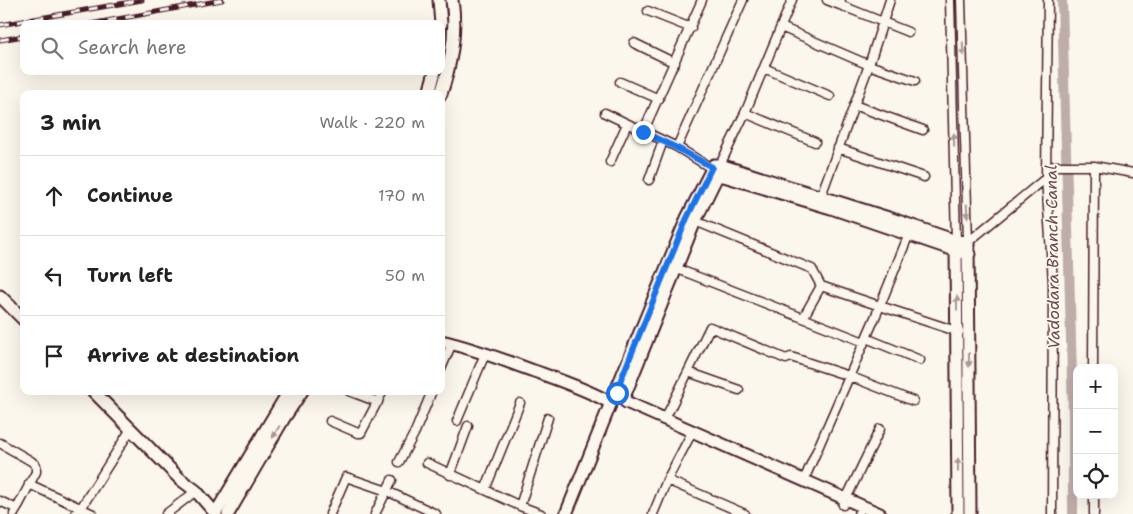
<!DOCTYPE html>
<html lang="en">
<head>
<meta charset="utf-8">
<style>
	body { margin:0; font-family:"Shantell Sans",sans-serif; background:#f6f6f6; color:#222 }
	.controls { position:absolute; right:15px; bottom:15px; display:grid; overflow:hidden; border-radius:10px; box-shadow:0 5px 20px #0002 }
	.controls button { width:45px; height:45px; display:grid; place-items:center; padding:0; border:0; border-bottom:1px solid #e0e0e0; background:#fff; color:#222; font:25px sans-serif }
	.stop { position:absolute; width:15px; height:15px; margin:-11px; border:4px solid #1a73e8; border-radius:50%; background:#fff }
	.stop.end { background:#1a73e8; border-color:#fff; box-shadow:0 1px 5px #0008 }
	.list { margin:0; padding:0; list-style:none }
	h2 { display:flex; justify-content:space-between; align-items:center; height:65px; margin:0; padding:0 20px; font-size:21px }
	h2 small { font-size:16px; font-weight:400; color:#767676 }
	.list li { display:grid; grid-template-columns:32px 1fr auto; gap:15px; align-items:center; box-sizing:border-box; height:80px; padding:0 20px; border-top:1px solid #e0e0e0 }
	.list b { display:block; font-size:19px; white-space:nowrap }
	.list em { font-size:16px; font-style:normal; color:#767676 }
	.icon { flex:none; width:28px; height:28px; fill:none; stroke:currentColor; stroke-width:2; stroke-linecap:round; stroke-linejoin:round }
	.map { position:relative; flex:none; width:1133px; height:514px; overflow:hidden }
	.search { position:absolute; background:#fff; box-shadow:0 5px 20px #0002; left:20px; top:20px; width:425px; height:55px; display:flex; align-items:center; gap:12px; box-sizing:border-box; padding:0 18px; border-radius:10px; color:#767676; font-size:19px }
	.panel { position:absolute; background:#fff; box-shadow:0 5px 20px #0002; left:20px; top:90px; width:425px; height:305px; border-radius:10px }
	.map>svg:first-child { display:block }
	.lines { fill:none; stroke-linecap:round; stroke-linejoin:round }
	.canal { stroke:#bfadaa; stroke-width:10 }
	.street-casing { stroke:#4a1f2b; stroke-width:11 }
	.secondary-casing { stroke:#4a1f2b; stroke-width:15 }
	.street { stroke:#fbf7ec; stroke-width:8 }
	.secondary { stroke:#fbf7ec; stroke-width:11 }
	.rail-casing { stroke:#4a1f2b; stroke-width:5 }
	.rail { stroke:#fbf7ec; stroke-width:3; stroke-dasharray:9; stroke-linecap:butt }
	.oneway { fill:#ab9695 }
	.route { stroke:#1a73e8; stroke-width:6 }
	.labels { text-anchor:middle; stroke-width:4; stroke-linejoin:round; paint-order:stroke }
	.water-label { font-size:16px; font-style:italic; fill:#6d4a51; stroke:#fbf7ec }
</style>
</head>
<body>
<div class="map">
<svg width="1133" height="514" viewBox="0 0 1133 514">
	<rect width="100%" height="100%" fill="#fbf7ec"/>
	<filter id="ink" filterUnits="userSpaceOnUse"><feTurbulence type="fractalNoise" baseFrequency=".02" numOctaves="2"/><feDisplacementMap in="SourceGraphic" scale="10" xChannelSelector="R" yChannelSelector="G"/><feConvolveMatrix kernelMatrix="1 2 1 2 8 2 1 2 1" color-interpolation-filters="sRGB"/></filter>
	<g filter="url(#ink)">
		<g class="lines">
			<path class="canal" d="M1062,0L1073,415V514"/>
			<g class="street-casing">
				<path id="street" d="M827,0L840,5L841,2
					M950,0L956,241
					M961,0L968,242
					M1048,0L1046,178L1053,283L1052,514
					M840,5L908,32
					M648,11L691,28
					M781,27L869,65L915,81
					M634,43L675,63
					M764,68L830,96
					M620,82L659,99
					M854,105L923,130
					M605,113L677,147
					M745,113L815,142
					M643,132L702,0
					M838,148L924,177
					M610,162L627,124
					M720,165L745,113L792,0
					M1094,166L1133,173
					M716,171L677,147L743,0
					M649,180L663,141
					M819,201L869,65L890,0
					M695,221L812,269L821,286
					M909,234L880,306L959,332
					M968,242L1046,178L1053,166H1094L1093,368
					M675,268L803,318L821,286L880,306L804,480
					M803,318L864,342
					M866,338L920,360
					M441,369L452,343
					M688,372L739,390
					M349,391L378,402
					M665,419L710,327L786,359L791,357L849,376L913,401
					M330,421L358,433H361L383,391
					M457,421L485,354
					M0,443L31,461L36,465V472L14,514
					M399,462L415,432L432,391
					M427,463L520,506L541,514
					M450,475L468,426
					M667,480L745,514
					M29,484L93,514
					M485,490L520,403
					M1094,495V514
					M0,501L17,509
					M843,505L880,429
					M520,506L548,418
					M75,514L81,508L131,429
					M166,514L196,491
					M330,514L346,477L387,491L436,514
					M375,514L392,480
					M653,514L667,480L689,438
					M858,514L859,512"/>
			</g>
			<g class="secondary-casing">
				<path id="secondary" d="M439,0L441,24
					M429,94L435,71
					M441,94C451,64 457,31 452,0
					M956,246L958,514
					M0,296L24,320
					M441,341C473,348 503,360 534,371C559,380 586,389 609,402
					M93,391L180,479L196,491L216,514
					M615,393L687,218L714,165H720L898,221L956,241L968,242L970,514
					M624,397L695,221L717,176H724L831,208L957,251L969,254
					M626,402L880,514
					M215,514L289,391
					M228,514L284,418L302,391
					M566,514L610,405"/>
			</g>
			<use href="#street" class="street"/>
			<use href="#secondary" class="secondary"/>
			<g class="rail-casing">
				<path id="rail" d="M90,24L222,0
					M0,25L142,0
					M0,40L24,36"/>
			</g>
			<use href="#rail" class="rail"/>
		</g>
		<defs><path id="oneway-solid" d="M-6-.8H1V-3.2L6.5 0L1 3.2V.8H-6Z" transform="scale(1.25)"/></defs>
		<g class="oneway">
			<use href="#oneway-solid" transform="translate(963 49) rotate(88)"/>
			<use href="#oneway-solid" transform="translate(954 140) rotate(-91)"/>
			<use href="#oneway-solid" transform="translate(967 211) rotate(88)"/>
			<use href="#oneway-solid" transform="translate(957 303) rotate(-90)"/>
			<use href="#oneway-solid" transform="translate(969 360) rotate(90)"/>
			<use href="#oneway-solid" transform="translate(276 432) rotate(120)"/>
			<use href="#oneway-solid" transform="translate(958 465) rotate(-90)"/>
		</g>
	</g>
	<g class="lines" filter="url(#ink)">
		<path class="route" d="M617,393L615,394L687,218L712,167L677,148L643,132"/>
	</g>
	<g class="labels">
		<g class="water-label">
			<text transform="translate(1052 257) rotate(-91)" y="6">Vadodara Branch Canal</text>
		</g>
	</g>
</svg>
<div class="controls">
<button>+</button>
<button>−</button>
<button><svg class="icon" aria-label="locate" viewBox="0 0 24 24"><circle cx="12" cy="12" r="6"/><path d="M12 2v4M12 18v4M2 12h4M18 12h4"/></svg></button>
</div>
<div class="stop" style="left:617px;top:393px"></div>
<div class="stop end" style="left:643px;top:132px"></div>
<div class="search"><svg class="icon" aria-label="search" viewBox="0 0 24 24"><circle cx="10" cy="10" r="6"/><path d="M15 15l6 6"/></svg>Search here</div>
<section class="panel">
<h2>3 min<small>Walk · 220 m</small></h2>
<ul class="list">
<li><svg class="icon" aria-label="ahead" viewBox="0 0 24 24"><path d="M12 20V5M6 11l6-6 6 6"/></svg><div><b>Continue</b></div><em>170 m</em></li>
<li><svg class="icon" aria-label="left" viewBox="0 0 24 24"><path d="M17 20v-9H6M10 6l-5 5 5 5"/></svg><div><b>Turn left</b></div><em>50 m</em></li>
<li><svg class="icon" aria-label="arrive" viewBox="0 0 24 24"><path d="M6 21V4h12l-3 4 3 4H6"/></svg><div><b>Arrive at destination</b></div></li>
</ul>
</section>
</div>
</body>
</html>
